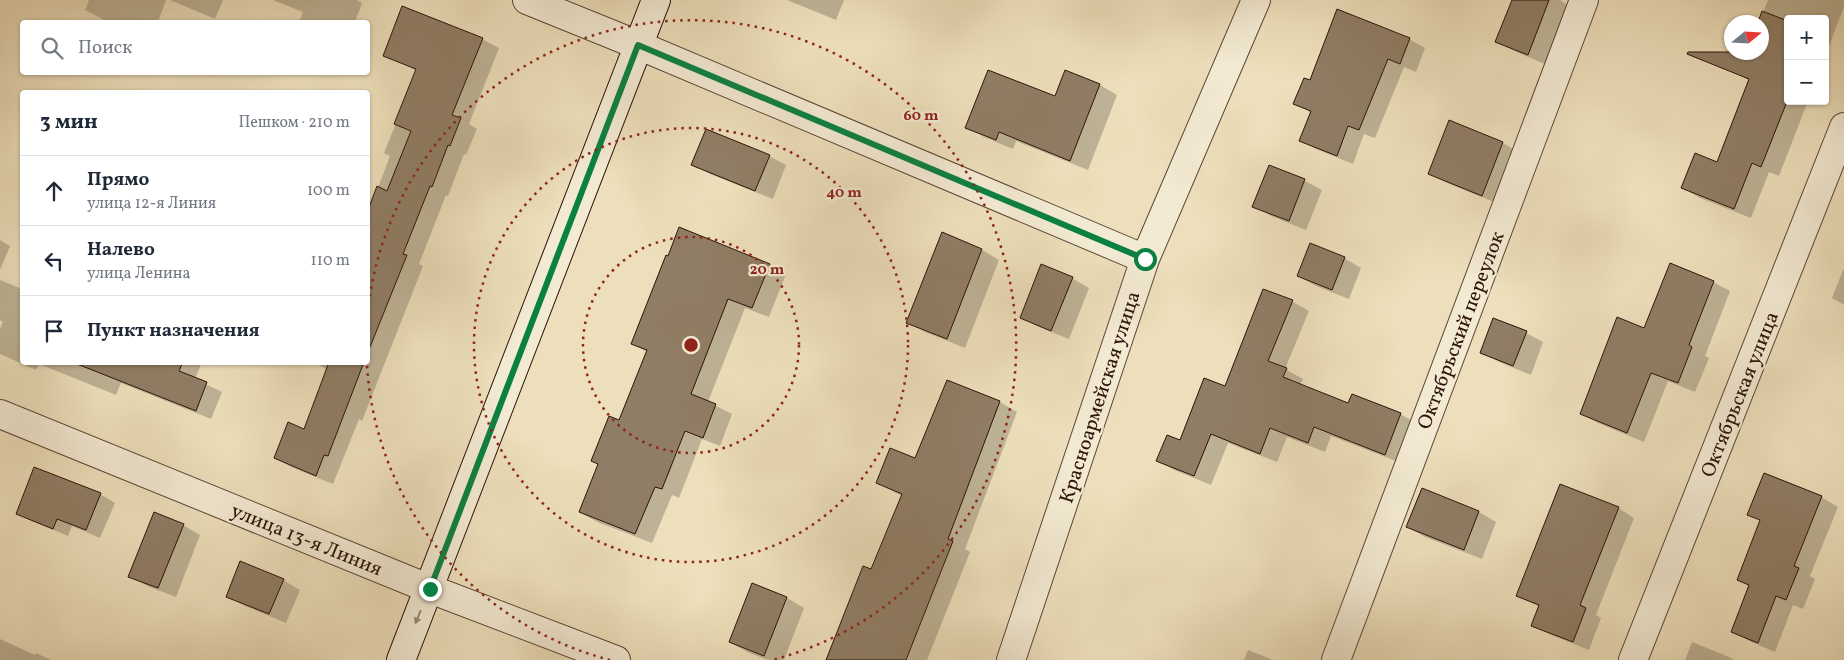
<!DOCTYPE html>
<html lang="ru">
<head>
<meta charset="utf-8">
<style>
	body { margin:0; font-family:Vollkorn,serif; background:#f6f6f7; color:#1f2937 }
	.controls { position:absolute; right:15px; top:15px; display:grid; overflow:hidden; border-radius:5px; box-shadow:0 1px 4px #0004 }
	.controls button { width:45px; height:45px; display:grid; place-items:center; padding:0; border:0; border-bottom:1px solid #e0e1e3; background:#fff; color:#1f2937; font:25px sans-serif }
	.compass { position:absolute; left:1724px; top:15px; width:45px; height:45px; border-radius:50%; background:#fff; box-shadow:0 1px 4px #0004; rotate:72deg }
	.stop { position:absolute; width:15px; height:15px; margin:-11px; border:4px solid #0b8043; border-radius:50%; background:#fff }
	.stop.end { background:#0b8043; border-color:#fff; box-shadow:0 1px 5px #0008 }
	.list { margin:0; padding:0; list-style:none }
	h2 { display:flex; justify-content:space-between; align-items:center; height:65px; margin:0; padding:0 20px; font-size:21px }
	h2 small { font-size:16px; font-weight:400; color:#747a83 }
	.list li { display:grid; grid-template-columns:32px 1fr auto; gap:15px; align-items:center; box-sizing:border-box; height:70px; padding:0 20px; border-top:1px solid #e0e1e3 }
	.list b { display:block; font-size:19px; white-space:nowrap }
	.list p { margin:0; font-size:16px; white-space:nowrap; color:#747a83 }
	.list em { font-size:16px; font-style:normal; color:#747a83 }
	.icon { flex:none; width:28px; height:28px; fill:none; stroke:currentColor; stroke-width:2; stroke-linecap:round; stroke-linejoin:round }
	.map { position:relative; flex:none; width:1844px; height:660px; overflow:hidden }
	.search { position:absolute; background:#fff; box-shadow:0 1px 4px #0004; left:20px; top:20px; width:350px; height:55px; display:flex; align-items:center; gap:12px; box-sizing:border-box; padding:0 18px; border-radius:5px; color:#747a83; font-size:19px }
	.panel { position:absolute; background:#fff; box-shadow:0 1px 4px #0004; left:20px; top:90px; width:350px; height:275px; border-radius:5px }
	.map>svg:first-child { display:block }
	.shadow { fill:#0003 }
	.building { fill:#907d65; stroke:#2c1208 }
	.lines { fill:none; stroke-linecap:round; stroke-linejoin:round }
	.street-casing { stroke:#5c4535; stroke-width:30 }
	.secondary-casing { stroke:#2c1208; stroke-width:30 }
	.street { stroke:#f3ead3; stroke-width:28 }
	.secondary { stroke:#f3ead3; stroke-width:28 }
	.oneway { fill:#998978 }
	.route { stroke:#0b8043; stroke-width:6 }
	.ring { fill:none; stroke:#8f2418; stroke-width:2.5; stroke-dasharray:2.5 5 }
	.labels { text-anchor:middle; stroke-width:4.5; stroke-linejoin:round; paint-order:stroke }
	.street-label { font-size:20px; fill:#2c1208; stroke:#f3ead3 }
	.centre { fill:#8f2418; stroke:#f3ead3; stroke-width:2.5 }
	.ring-label { font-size:15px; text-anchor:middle; font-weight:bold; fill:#8f2418; stroke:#f3ead3; stroke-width:4.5; stroke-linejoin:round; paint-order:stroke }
</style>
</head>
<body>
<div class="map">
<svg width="1844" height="660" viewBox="0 0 1844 660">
	<rect width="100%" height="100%" fill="#eddfbb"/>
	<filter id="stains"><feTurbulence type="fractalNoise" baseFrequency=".004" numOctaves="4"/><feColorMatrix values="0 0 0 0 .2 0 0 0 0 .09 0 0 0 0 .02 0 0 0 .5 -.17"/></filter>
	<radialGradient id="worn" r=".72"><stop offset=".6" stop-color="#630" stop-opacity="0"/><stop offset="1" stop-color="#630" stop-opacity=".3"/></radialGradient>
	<path class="shadow" d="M89,0H166L158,22H108L85,10Z
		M170,0H223L215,19Z
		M273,0H357L362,3L355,22H299L303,12Z
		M787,0H844L836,20Z
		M1514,0H1560L1568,5L1545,64L1514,51L1497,42Z
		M1768,0H1844V6L1825,57V19H1788V101H1808L1779,176L1769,172L1751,218L1700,198L1683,188L1718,163L1750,81L1731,70L1762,52V22H1759Z
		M482,39L499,48L469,124L477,129L466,155L464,154L448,196L446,195L419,264L423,266L362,421L359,419L333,484L291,467L275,458L305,431L328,370L314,362H368V214L390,156L384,153L417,71L385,55Z
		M1409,39L1425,48L1416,72L1404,67L1375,138L1364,134L1353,164L1316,149L1301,140L1311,113L1295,103Z
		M1066,72L1100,85L1117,95L1088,170L1016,141L1013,149L984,137L967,127L1055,98Z
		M1450,122L1503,143L1520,153L1499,204L1447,183L1430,174Z
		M769,156L786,165L773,199L710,174L693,165Z
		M1270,167L1305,181L1322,190L1306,230L1271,216L1254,206Z
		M942,234L982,250L999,260L965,348L925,332L908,322Z
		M0,240L10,246L0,270Z
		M1344,258L1361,268L1349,299L1316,286L1298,276Z
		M769,265L786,274L769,317L745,308L708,402L732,414L720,446L702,439L679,498L672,495L652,543L597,522L580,512L599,465L592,461L620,422L647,352L633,344Z
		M1843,270H1844V305L1832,298Z
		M1072,278L1089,288L1069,339L1039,327L1022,317Z
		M0,280L22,289V362H202L195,379L222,392L211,419L121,383L116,395L39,364L36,370L0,354V329L3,322L0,320Z
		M1713,282L1730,291L1705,356L1709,358L1695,392L1668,381L1644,442L1598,423L1581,413Z
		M1264,290L1293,302L1309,311L1285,369L1303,379L1300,385L1349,405L1400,414L1417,423L1401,463L1331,436L1325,452L1287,437L1277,462L1228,443L1211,485L1174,470L1158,461L1180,441L1226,388Z
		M1526,333L1543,342L1531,375L1499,362L1482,352Z
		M947,382L1000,402L1017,412L965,549L970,552L927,660H827L872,571L902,496L877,483L916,460Z
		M1423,489L1479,512L1496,522L1482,559L1425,537L1408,527Z
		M100,494L115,503L100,538L72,526L68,536L32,521L17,513Z
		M1821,497L1838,507L1810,576L1815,579L1803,609L1793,605L1775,652L1749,641L1733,632L1750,587L1738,580L1761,521L1749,514Z
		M1618,508L1634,518L1596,615L1601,618L1589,650L1549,634L1533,625L1540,607L1518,596Z
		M183,525L200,535L176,597L147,586L130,576Z
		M283,580L300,590L286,623L245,606L228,596Z
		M752,584L787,598L804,608L784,660H768L747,652L730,642Z
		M0,639L35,655L36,653L51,660H0Z
		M1692,642L1729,657L1734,660H1685Z
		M1248,650L1273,660H1244Z"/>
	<path class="building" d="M1512,0H1549L1528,55L1495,42Z
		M402,6L483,38L452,115L461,118L450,146L448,145L432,187L430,186L403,254L407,255L370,347H368V210L377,186L387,191L411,131L394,124L416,69L383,56Z
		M1337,9L1410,38L1400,64L1388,59L1359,130L1348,126L1337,156L1299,141L1311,111L1293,104L1304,78L1310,80Z
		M1762,11L1788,21V99L1761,167L1752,163L1734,209L1681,188L1695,153L1717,162L1749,79L1687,54L1688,52H1762V22H1758Z
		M988,70L1055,96L1065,70L1100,84L1070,161L999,132L996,140L965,128Z
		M1449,120L1503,142L1482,196L1428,174Z
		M706,129L770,155L755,191L691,165Z
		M1269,165L1305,179L1289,221L1252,207Z
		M679,227L770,264L752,308L728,299L691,394L716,404L703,438L685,431L662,489L655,487L635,534L579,512L598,464L591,461L609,416L619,420L647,350L631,344L666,255L668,256Z
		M942,232L982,249L947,339L906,323Z
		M1310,243L1345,257L1332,290L1297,276Z
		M1670,263L1714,281L1689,345L1692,347L1678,383L1651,373L1627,433L1580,414L1617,317L1644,328Z
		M1041,264L1073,277L1051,331L1020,318Z
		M1263,289L1293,300L1268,361L1287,368L1283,377L1348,403L1352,394L1401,413L1385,455L1314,427L1308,443L1270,428L1260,454L1211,434L1194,476L1156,461L1167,435L1180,440L1204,378L1225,386Z
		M1493,318L1527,331L1513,366L1480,353Z
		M77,362H183L179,371L207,382L196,411L77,364Z
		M329,362H364L328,456L324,455L316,476L274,458L288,422L304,429Z
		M947,380L1000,401L948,539L953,541L906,660H826L863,566L871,569L902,494L876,483L890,448L915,458Z
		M34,467L101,493L86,530L57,519L53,529L16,514Z
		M1764,473L1822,496L1794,566L1799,568L1786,600L1776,596L1758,643L1731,632L1749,585L1737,580L1760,520L1747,515Z
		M1560,484L1619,507L1580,605L1586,608L1573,642L1531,626L1539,605L1516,596Z
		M1422,488L1479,511L1464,550L1406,527Z
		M154,512L184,524L158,588L128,577Z
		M240,561L284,579L269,614L226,597Z
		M752,583L787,597L764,656L729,642Z"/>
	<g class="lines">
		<g class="street-casing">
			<path id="street" d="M527,0L638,45L1145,259
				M0,414L430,589L616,660
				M1011,660L1145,259L1256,0
				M1336,660L1584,0
				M1633,660L1844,127"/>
		</g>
		<g class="secondary-casing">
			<path id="secondary" d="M401,660L656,0"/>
		</g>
		<use href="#street" class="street"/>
		<use href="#secondary" class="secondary"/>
	</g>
	<defs><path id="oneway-solid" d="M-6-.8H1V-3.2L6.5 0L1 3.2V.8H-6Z" transform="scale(1.25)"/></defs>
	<use class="oneway" href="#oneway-solid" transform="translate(418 617) rotate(112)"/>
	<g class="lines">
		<path class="route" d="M430,589L638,45L1145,259"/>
	</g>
	<g class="ring">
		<circle cx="691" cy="345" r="108"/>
		<circle cx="691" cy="345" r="217"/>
		<path d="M610 660A325 325 0 0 1 367 365M368 311A325 325 0 1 1 772 660"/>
	</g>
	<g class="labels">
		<g class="street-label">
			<text transform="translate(1460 330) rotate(-69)" y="7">Октябрьский переулок</text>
			<text transform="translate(1739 394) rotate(-68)" y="7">Октябрьская улица</text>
			<text transform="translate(1099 397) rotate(-72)" y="7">Красноармейская улица</text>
			<text transform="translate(307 539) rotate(22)" y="7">улица 13-я Линия</text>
		</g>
	</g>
	<circle cx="691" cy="345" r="8" class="centre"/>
	<g class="ring-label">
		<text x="921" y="120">60 m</text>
		<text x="844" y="197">40 m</text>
		<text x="767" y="274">20 m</text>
	</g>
	<rect width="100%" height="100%" filter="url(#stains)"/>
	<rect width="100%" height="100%" fill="url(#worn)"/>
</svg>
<div class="controls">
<button>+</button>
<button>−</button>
</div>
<svg class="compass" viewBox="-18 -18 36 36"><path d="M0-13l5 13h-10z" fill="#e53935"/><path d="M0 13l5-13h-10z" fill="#747a83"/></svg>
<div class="stop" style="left:1145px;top:259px"></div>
<div class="stop end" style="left:430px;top:589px"></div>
<div class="search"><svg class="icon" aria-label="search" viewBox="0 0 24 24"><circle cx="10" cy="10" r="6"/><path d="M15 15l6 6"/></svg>Поиск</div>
<section class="panel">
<h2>3 мин<small>Пешком · 210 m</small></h2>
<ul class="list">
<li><svg class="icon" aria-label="ahead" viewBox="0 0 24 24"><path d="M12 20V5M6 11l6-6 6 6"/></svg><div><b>Прямо</b><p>улица 12-я Линия</p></div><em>100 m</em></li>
<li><svg class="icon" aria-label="left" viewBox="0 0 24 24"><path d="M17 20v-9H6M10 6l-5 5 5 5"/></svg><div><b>Налево</b><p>улица Ленина</p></div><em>110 m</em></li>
<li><svg class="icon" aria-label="arrive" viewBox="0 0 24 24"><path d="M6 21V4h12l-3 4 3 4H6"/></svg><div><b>Пункт назначения</b></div></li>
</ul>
</section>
</div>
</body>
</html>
